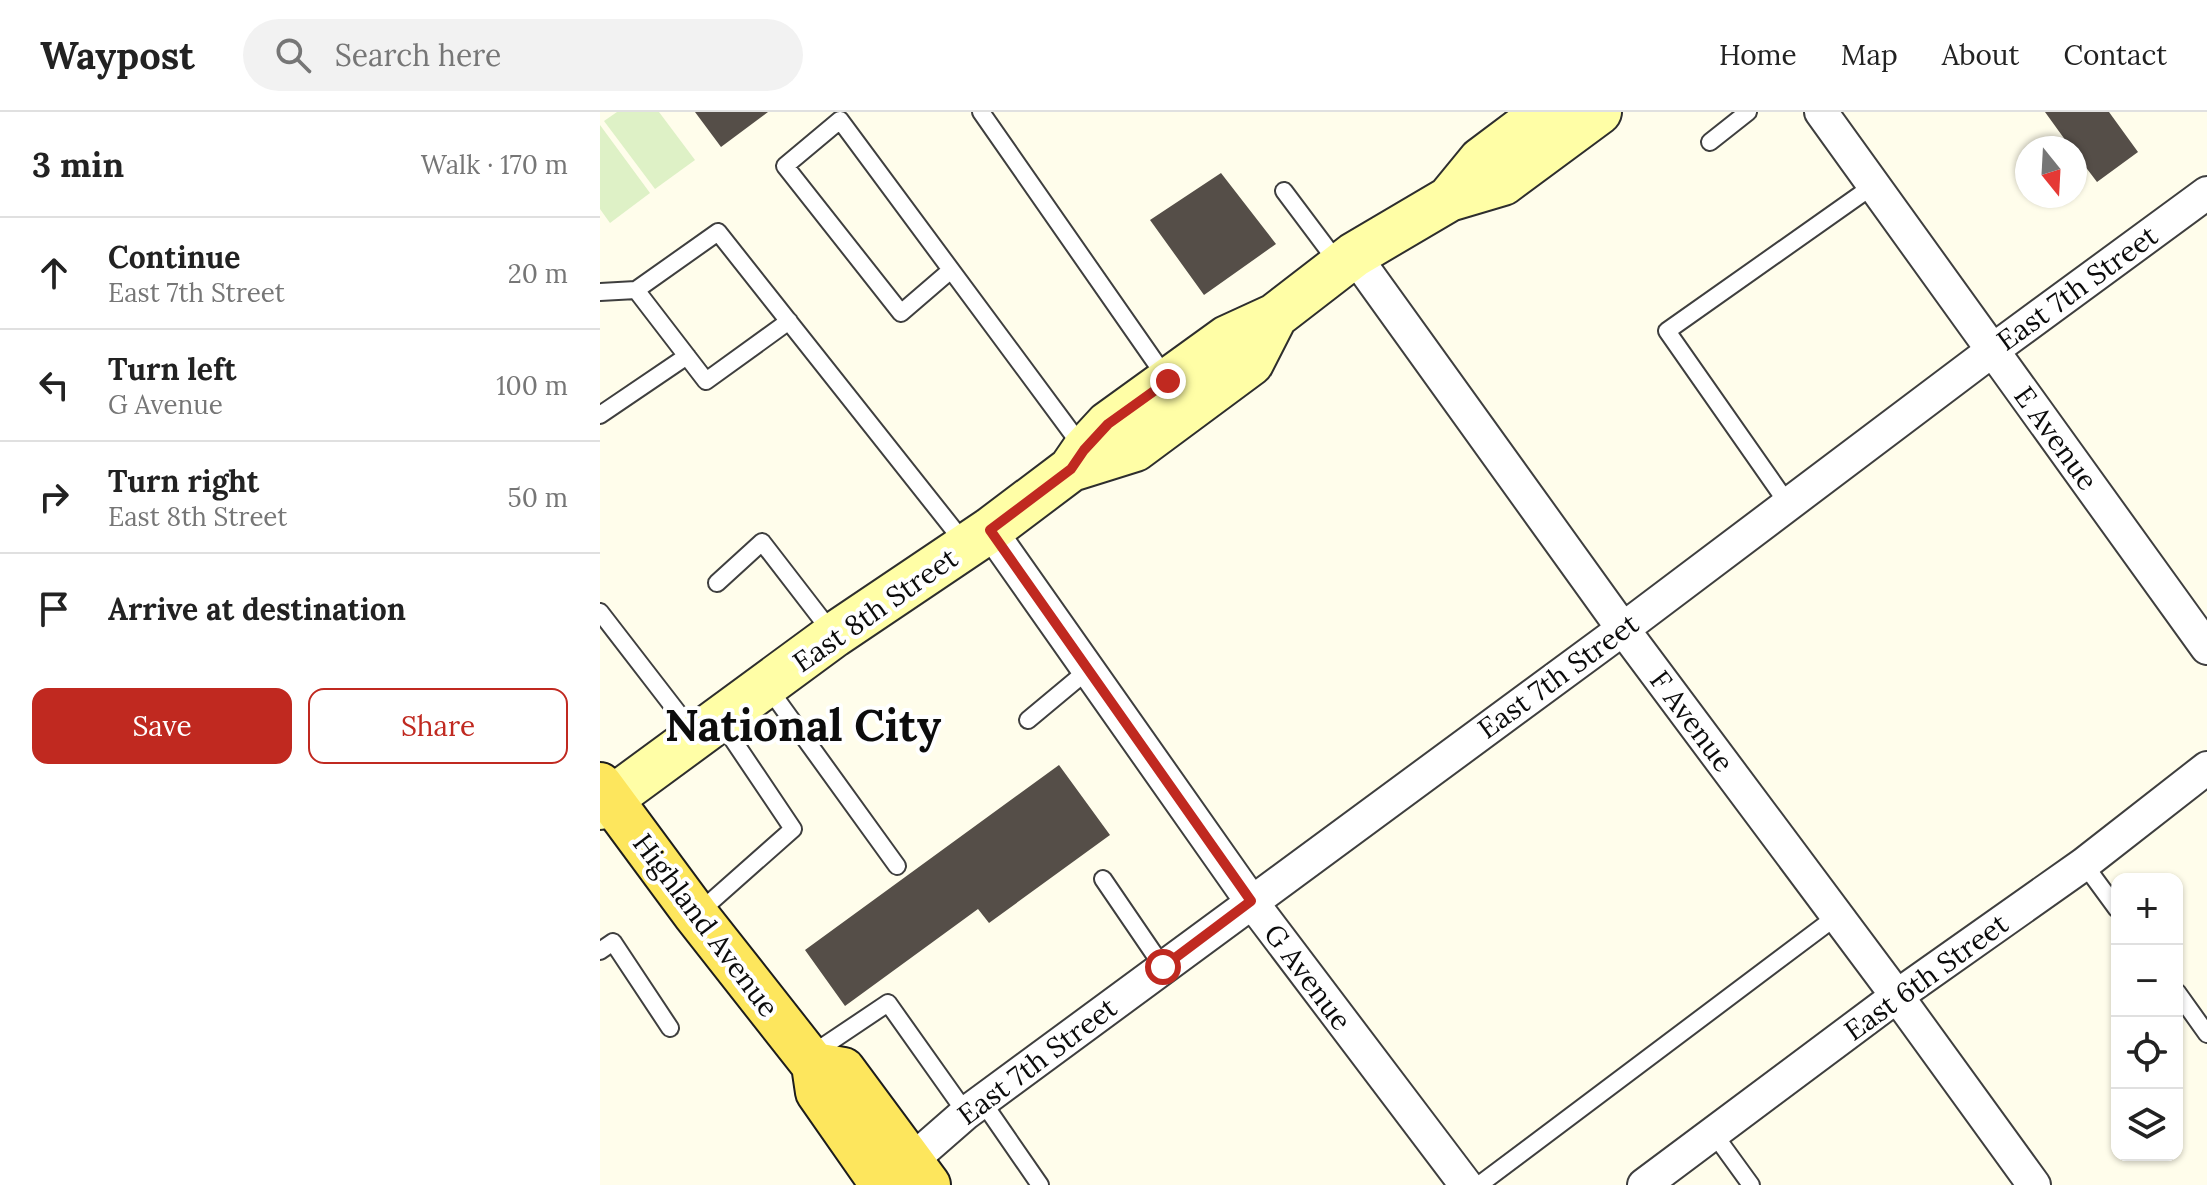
<!DOCTYPE html>
<html lang="en">
<head>
<meta charset="utf-8">
<style>
	body { margin:0; font-family:Lora,serif; background:#f2f2f2; color:#222 }
	.controls { position:absolute; right:24px; bottom:24px; display:grid; overflow:hidden; border-radius:16px; box-shadow:0 2px 6px #0004 }
	.controls button { width:72px; height:72px; display:grid; place-items:center; padding:0; border:0; border-bottom:2px solid #e0e0e0; background:#fff; color:#222; font:40px sans-serif }
	.compass { position:absolute; left:1415px; top:24px; width:72px; height:72px; border-radius:50%; background:#fff; box-shadow:0 2px 6px #0004; rotate:162deg }
	.stop { position:absolute; width:24px; height:24px; margin:-18px; border:6px solid #c02920; border-radius:50%; background:#fff }
	.stop.end { background:#c02920; border-color:#fff; box-shadow:0 2px 8px #0008 }
	.list { margin:0; padding:0; list-style:none }
	h2 { display:flex; justify-content:space-between; align-items:center; height:104px; margin:0; padding:0 32px; font-size:34px }
	h2 small { font-size:26px; font-weight:400; color:#767676 }
	.list li { display:grid; grid-template-columns:52px 1fr auto; gap:24px; align-items:center; box-sizing:border-box; height:112px; padding:0 32px; border-top:2px solid #e0e0e0 }
	.list b { display:block; font-size:30px; white-space:nowrap }
	.list p { margin:0; font-size:26px; white-space:nowrap; color:#767676 }
	.list em { font-size:26px; font-style:normal; color:#767676 }
	.actions { display:flex; gap:16px; padding:24px 32px }
	.actions a { flex:1; padding:18px 0; border:2px solid #c02920; border-radius:16px; text-align:center; font-size:28px; color:#c02920 }
	.actions .main { background:#c02920; color:#fff }
	.icon { flex:none; width:44px; height:44px; fill:none; stroke:currentColor; stroke-width:2; stroke-linecap:round; stroke-linejoin:round }
	.map { position:relative; flex:none; width:1607px; height:1073px; overflow:hidden }
	header { display:flex; align-items:center; gap:48px; box-sizing:border-box; height:112px; padding:0 40px; background:#fff; border-bottom:2px solid #e0e0e0 }
	header strong { font-size:38px }
	nav { display:flex; gap:44px; margin-inline-start:auto; font-size:28px }
	.search { width:560px; height:72px; background:#f2f2f2; display:flex; align-items:center; gap:20px; box-sizing:border-box; padding:0 28px; border-radius:44px; color:#767676; font-size:30px }
	main { display:flex }
	aside { flex:1; background:#fff }
	.map>svg:first-child { display:block }
	.pitch { fill:#def1c6 }
	.building { fill:#554e48 }
	.lines { fill:none; stroke-linecap:round; stroke-linejoin:round }
	.lane-casing { stroke:#3f3f3f; stroke-width:20 }
	.street-casing { stroke:#3f3f3f; stroke-width:36 }
	.secondary-casing { stroke:#2e2e2e; stroke-width:48 }
	.primary-casing { stroke:#1d1d1d; stroke-width:48 }
	.lane { stroke:#fff; stroke-width:16 }
	.street { stroke:#fff; stroke-width:32 }
	.secondary { stroke:#fffea6; stroke-width:44 }
	.primary { stroke:#fde65d; stroke-width:44 }
	.route { stroke:#c02920; stroke-width:10 }
	.labels { text-anchor:middle; stroke-width:8; stroke-linejoin:round; paint-order:stroke }
	.street-label { font-size:28px; fill:#0c0c0c; stroke:#fff }
	.town-label { font-size:44px; font-weight:bold; fill:#0c0c0c; stroke:#fff }
</style>
</head>
<body>
<header>
<strong>Waypost</strong>
<div class="search"><svg class="icon" aria-label="search" viewBox="0 0 24 24"><circle cx="10" cy="10" r="6"/><path d="M15 15l6 6"/></svg>Search here</div>
<nav><a>Home</a><a>Map</a><a>About</a><a>Contact</a></nav>
</header>
<main>
<aside>
<h2>3 min<small>Walk · 170 m</small></h2>
<ul class="list">
<li><svg class="icon" aria-label="ahead" viewBox="0 0 24 24"><path d="M12 20V5M6 11l6-6 6 6"/></svg><div><b>Continue</b><p>East 7th Street</p></div><em>20 m</em></li>
<li><svg class="icon" aria-label="left" viewBox="0 0 24 24"><path d="M17 20v-9H6M10 6l-5 5 5 5"/></svg><div><b>Turn left</b><p>G Avenue</p></div><em>100 m</em></li>
<li><svg class="icon" aria-label="right" viewBox="0 0 24 24"><path d="M7 20v-9h11M14 6l5 5-5 5"/></svg><div><b>Turn right</b><p>East 8th Street</p></div><em>50 m</em></li>
<li><svg class="icon" aria-label="arrive" viewBox="0 0 24 24"><path d="M6 21V4h12l-3 4 3 4H6"/></svg><div><b>Arrive at destination</b></div></li>
</ul>
<div class="actions"><a class="main">Save</a><a>Share</a></div>
</aside>
<div class="map">
<svg width="1607" height="1073" viewBox="0 0 1607 1073">
	<rect width="100%" height="100%" fill="#fffdeb"/>
	<path class="pitch" d="M17,0H59L95,48L55,77L4,9Z
		M0,13L50,81L10,111L0,97Z"/>
	<path class="building" d="M95,0H168L121,35Z
		M1445,0H1509L1538,40L1497,70L1475,41V36H1471Z
		M621,61L676,132L604,183L550,108Z
		M459,653L510,723L389,811L378,797L245,894L205,838Z"/>
	<g class="lines">
		<g class="lane-casing">
			<path id="lane" d="M381,0L567,267
				M1110,30L1148,0
				M684,79L738,151
				M351,158L301,201L185,54L240,8L483,336
				M0,180L36,178
				M189,209L106,269L36,178L118,120L366,433
				M0,303L87,244
				M1188,392L1067,219L1274,73
				M117,471L162,430L233,522
				M0,500L95,623
				M167,574L297,754
				M428,608L488,558
				M1484,752L1517,797
				M503,767L563,855
				M97,802L193,717L121,610
				M0,839L13,830L70,916
				M1577,880L1607,922
				M209,944L288,891L366,1001
				M382,989L440,1073
				M1114,1022L1151,1073
				M879,1073L1237,804"/>
		</g>
		<g class="street-casing">
			<path id="street" d="M1221,0L1607,536
				M754,143L1023,517L1297,884L1434,1073
				M390,418L651,789L866,1073
				M311,1049L366,1001L1023,517L1393,238L1607,81
				M1044,1073L1297,884L1484,752L1607,656"/>
		</g>
		<g class="secondary-casing">
			<path id="secondary" d="M849,87L881,48L945,0
				M471,357L484,338L508,312L627,226L675,204L754,143L849,87L903,71L999,0
				M0,695L234,523L390,418L471,357L535,337L651,251L675,204"/>
		</g>
		<g class="primary-casing">
			<path id="primary" d="M0,673L96,803L214,953L218,980L283,1073
				M214,953L243,958L328,1073"/>
		</g>
		<use href="#lane" class="lane"/>
		<use href="#street" class="street"/>
		<use href="#secondary" class="secondary"/>
		<use href="#primary" class="primary"/>
	</g>
	<g class="lines">
		<path class="route" d="M563,855L651,789L390,418L471,357L484,338L508,312L568,269"/>
	</g>
	<g class="labels">
		<g class="street-label">
			<text transform="translate(1477 176) rotate(-36)" y="10">East 7th Street</text>
			<text transform="translate(1456 326) rotate(54)" y="10">E Avenue</text>
			<text transform="translate(275 498) rotate(-35)" y="10">East 8th Street</text>
			<text transform="translate(958 564) rotate(-36)" y="10">East 7th Street</text>
			<text transform="translate(1092 609) rotate(53)" y="10">F Avenue</text>
			<text transform="translate(106 813) rotate(53)" y="10">Highland Avenue</text>
			<text transform="translate(708 865) rotate(53)" y="10">G Avenue</text>
			<text transform="translate(1326 865) rotate(-36)" y="10">East 6th Street</text>
			<text transform="translate(437 949) rotate(-37)" y="10">East 7th Street</text>
		</g>
		<g class="town-label">
			<text x="203" y="629">National City</text>
		</g>
	</g>
</svg>
<div class="controls">
<button>+</button>
<button>−</button>
<button><svg class="icon" aria-label="locate" viewBox="0 0 24 24"><circle cx="12" cy="12" r="6"/><path d="M12 2v4M12 18v4M2 12h4M18 12h4"/></svg></button>
<button><svg class="icon" aria-label="layers" viewBox="0 0 24 24"><path d="M12 4l9 5-9 5-9-5zM3 14l9 5 9-5"/></svg></button>
</div>
<svg class="compass" viewBox="-18 -18 36 36"><path d="M0-13l5 13h-10z" fill="#e53935"/><path d="M0 13l5-13h-10z" fill="#767676"/></svg>
<div class="stop" style="left:563px;top:855px"></div>
<div class="stop end" style="left:568px;top:269px"></div>
</div>
</main>
</body>
</html>
